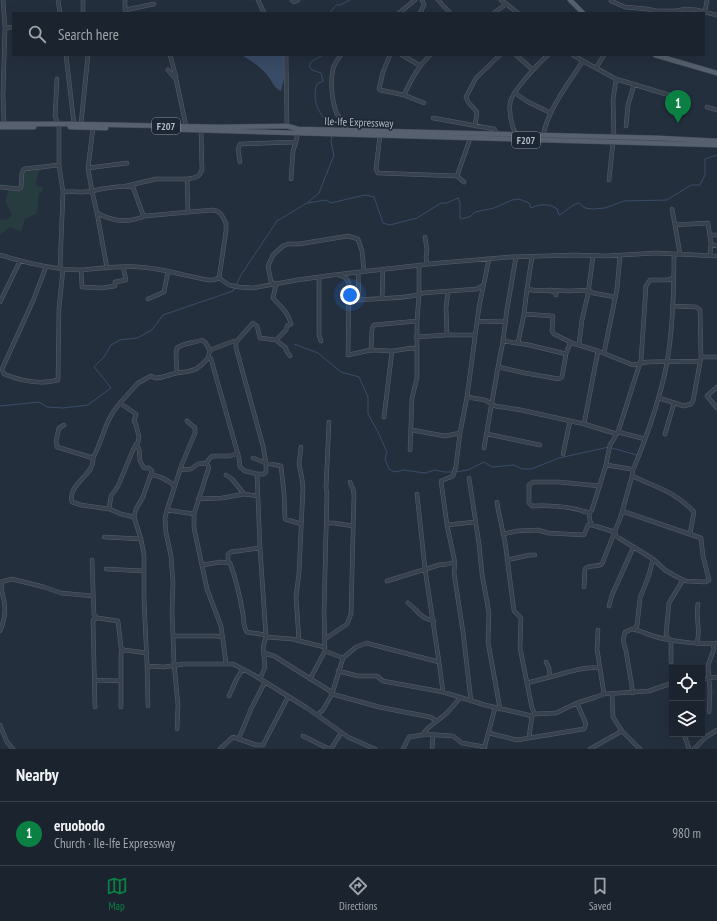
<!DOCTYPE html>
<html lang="en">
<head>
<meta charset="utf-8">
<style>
	body { margin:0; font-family:"PT Sans Narrow",sans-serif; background:#282f3a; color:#f1f3f6 }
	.controls { position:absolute; right:12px; bottom:12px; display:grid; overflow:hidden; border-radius:0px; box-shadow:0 4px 16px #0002 }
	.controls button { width:36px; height:36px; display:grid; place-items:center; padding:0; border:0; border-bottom:1px solid #39404a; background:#1b232e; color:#f1f3f6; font:20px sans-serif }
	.you { position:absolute; left:350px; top:295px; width:14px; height:14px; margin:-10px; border:3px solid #fff; border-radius:50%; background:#1a73e8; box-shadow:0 0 0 6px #1a73e833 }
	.badge { display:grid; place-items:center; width:26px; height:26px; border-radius:50%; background:#0b8043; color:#fff; font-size:13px; font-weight:700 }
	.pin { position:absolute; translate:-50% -33px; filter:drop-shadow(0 1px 2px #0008) }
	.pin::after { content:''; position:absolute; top:21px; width:14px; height:12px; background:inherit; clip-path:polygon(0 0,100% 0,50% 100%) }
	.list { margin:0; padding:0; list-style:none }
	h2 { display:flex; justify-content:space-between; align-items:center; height:52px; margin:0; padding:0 16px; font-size:17px }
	h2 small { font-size:13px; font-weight:400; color:#a0a4aa }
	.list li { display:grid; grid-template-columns:26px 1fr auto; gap:12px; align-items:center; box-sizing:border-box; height:64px; padding:0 16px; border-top:1px solid #39404a }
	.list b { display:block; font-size:15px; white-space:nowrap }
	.list p { margin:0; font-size:13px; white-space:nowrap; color:#a0a4aa }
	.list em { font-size:13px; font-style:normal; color:#a0a4aa }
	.icon { flex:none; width:22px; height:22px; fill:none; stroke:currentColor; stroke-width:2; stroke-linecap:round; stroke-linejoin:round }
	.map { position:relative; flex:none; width:717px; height:749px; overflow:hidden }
	.search { position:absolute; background:#1b232e; box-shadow:0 4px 16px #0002; left:12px; right:12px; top:12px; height:44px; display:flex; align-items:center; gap:10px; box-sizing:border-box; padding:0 14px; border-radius:0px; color:#a0a4aa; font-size:15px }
	.sheet { height:116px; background:#1b232e }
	nav { display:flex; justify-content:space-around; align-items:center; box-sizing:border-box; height:56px; border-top:1px solid #39404a; background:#1b232e; font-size:11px; color:#a0a4aa }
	nav a { display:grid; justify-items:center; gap:2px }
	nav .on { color:#0b8043 }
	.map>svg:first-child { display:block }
	.green { fill:#263c3f }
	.water { fill:#394c67 }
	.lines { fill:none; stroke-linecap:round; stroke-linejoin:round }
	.stream { stroke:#394c67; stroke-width:1 }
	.minor-casing { stroke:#565f6c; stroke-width:4.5 }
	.major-casing { stroke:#414a57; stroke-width:5.5 }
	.minor { stroke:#38414e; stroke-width:3.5 }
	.major { stroke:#56606e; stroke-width:4.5 }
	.labels { text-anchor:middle; stroke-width:3; stroke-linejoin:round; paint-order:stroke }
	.shield { fill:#1d2633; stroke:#878f9c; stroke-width:1 }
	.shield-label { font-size:10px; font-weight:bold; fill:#b4bcc9 }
	.street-label { font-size:11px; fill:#b4bcc9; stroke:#1d2633 }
</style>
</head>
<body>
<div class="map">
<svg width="717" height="749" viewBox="0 0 717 749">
	<rect width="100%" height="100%" fill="#242f3e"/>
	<path class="green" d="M36,168L42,169L38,173L36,185L38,187H42L43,191L39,193L37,213L25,219L21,232L10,227L0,235V219L7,220L12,215L5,201L9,189L21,191C24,184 22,176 26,170Z"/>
	<path class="water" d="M242,55H284V79L281,91C272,86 273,82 267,75C260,66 251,61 242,55Z"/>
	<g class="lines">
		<path class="stream" d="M330,13L336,5H340L350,0
			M323,55L312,61L309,66L312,70L321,73L323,81L317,84C311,99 319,118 333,125V128
			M308,203L326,200L331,203L365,195L374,197L383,223L390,225L417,218L441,203H447L458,198L460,203V218L462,219L471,216L475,212L494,208L512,200L519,199L529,203L531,208C540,204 549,203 557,209L559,215C566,212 570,205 579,203L585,208L593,209L605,208L624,201L667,200L691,185H700L705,175V159L717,155
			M294,344L318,353L341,372L359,377L368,397V414L378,432L387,452L385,459L389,469L394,472L404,470L425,473L435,470L444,472H453
			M0,406L39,402L47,407L63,408L88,405L111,388L104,379L94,367L104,357L111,345L120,340L137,338L152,330L163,315L233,291L241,275L277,221L307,203L319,193L334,155L331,142L332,136
			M612,448L637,455
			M456,472L468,470L484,462L492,467L514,465L522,469H531L559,458L609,447"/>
		<g class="minor-casing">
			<path id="minor" d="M3,0L5,28L3,95L4,124
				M58,0L60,13
				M83,0V13
				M258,0L264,13
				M292,0L294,2L298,0
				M438,0L450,13
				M501,0L518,13
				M611,1L625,7L647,9L657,11H675L686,9L697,10L717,15
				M125,10L154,4
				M705,12L707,0
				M125,13V0
				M399,13L415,0
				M420,13L424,5L422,0
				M494,13L506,4
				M5,28L13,27
				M66,55L74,124
				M170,55L176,77
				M286,55L287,126
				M341,55C338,59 334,64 333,69C330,82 332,102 337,114C341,120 345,122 346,130
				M390,55L383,72L379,89L380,90L404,95L424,103
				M402,55L419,65
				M516,55L532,69
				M573,55L583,61L616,79L669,95
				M596,68L604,55
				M168,70L176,79L186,126
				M57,79L55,116L59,127V165L63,192L60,268
				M515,93L528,102L551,113
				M404,95C412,78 417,68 430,55
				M707,107L717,110
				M433,118L494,129L495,130L497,135
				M81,124L88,55
				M475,126L477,112L468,102L466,97L476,78L500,55
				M626,126L628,105L634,85
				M93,128L88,168L92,191L97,213L107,268
				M380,135L376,169L378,173L457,176L464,182
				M516,135C512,126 509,114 510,104C510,93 539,63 548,55
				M543,136C547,111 569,82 583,61
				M614,138L613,100L616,79
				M240,162L238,149L240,144L296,142
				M88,168L127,163
				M457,176L471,136
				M291,179L293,151L296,142L298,131
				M609,180L613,142
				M126,186L156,179H187
				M0,187L19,189L21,187L22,173L24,169L59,165
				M63,192C72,191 83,193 92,191C105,188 119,185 133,187L143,215L145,216L212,210L217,211L221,214L226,223V231L219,278
				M672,209L675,225L680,254
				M188,211L187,179C194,178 199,178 202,170L201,131
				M97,213C114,222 128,223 145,216
				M675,225L708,223L711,244L710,255
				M710,235H717
				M425,237L427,250L426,257L427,264
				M711,244L717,246
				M0,255C26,263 53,270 81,270C100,269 119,265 139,267C162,268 185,276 208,280H213L219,278L229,285L239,287L253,288L297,280L333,275L439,263L510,257L575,255L607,256L655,253L717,256
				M532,257L527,289C536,292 546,289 555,292L556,295
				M46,267L33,301L2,369L4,374C21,381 39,385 58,380L59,308L63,269
				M81,270L82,287L102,288L115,286V282L126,280L123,267
				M358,272L359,299L360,300
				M338,275C343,276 348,278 349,284L348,355L371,350L392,351L412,348L416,349
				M319,277V335L321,341
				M548,290L569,291L589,290L593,293L615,297
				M382,298L383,269
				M148,299L164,292L168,271
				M349,300C363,299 413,299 423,293L477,289L482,286
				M0,302L20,261
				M524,314L553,316L552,331L554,334L572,343L598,351L633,365L647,362L700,361
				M478,321L506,322
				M447,335L446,308L448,291
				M416,337L447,335H475
				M276,340L286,348V350L290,356
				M503,341L529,345L566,354
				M518,343L524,314L527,289
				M579,344L582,320L588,294L593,256
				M210,350L234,341L236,342
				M371,350L372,329L374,325L417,321
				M604,353L617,289L620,255
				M701,357H717
				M498,367L525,373L559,379L562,377L566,354L570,343H572
				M177,373L176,355L177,348C183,343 194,343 202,340L205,342L210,350L208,358
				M717,387L707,396L717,408
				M467,397L485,400L495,406L521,410L584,424L598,351
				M659,398L684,406L691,404L693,401L701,357L700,310L696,307L672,306
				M384,417L392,351
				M187,421L195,428V433L182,464L167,510L194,514
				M584,424L617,434
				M64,425L59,428L56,441L57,447L93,458C95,475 67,484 72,502L81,505L109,509
				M412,430L445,436L460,433
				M618,432L645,439
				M487,434L540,445
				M665,434L674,403
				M136,444L139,449L140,461L144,468H149L152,471L143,497L136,509L134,517L141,539L144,555V599L147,664L149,666L164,667L184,664H233L254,675L307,708L348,737L375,749
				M484,448L498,367L503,341L507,309L516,257
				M410,450L412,398L417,378V321L419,295V265
				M563,454L570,421
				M93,458C104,438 104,421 120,403
				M253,458L266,463L281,466L284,493L285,519L301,524
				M206,463L211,457L214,456H230L238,453
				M180,470L191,469L198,464L206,463L209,467L194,514V528L207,589L221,626L226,663
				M633,470C647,436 660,399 667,363C673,328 674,289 674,254
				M257,474H264L266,472V463L263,446L236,348V342L253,323L257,326L260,338L276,340L286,330L287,326L291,324C289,313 280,306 273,298L276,284L271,282L268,266L273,255L283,246L288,244H299L348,236L358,239L362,251L364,271
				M151,475C158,475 170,481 174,486
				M226,475L232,479L244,494
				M632,476C656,487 676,492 694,512L690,534
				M469,478L479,544L482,574L489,613L488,642L500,709
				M417,494L425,569L439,662L370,644L367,643L356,647L343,658L332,694L379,707L430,717L437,721
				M198,499L222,498L244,494L258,496
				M497,502L498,509L505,542L514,611L521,618L520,648L532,708L535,714
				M167,510L165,518L166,533L171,556L173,583L172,611L174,663L178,705L177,729
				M589,513L592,510L606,465
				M134,517L121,514L109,509L111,496L118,486L133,450L138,442L139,437L136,425L134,421L136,414L120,403L138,383L151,376L155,378C163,378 170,374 177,373C193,371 197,371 208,358L211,359L239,458L240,467L245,471L257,474L260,548L266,637L263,647L265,667L260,679
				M326,523H334L353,526
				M447,525L475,522
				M592,525L590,521L589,513C571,506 552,505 532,506L529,503V485L533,482H559L600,486
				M503,534L517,531L538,530L548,533L584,535L588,525H592L615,532L616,536L619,538L653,559L665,570L677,577L686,581L705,582L709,580L703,556L701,538L625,512L621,515
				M104,537L141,539
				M92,560L94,615L98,618L118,621L121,647L124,650
				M507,560L530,555H535
				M228,562V554L231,552L260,548
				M455,563L447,525L441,481L453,476L456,466L460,433L467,397L479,307L489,259
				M202,565L221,562L230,563C236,579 240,597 243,614C244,620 243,627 247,632L266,635
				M106,569L144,571
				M387,581L439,565L455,563L454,573L463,632L471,701
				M0,582L12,579L44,587L61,593L93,596
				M584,587L585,569C590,564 597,568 602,564L621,516L632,476L633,470L631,469L606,465L610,445L618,432L641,360L646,286L650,280H668L674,278
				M408,603C419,611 419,618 434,621
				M609,606L612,595L633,548
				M637,626L640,598L649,575L653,559
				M632,629C639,630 646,634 653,636C665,640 705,646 717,643
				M598,630L597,649L604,694
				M0,631C4,622 6,611 4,601C3,594 0,590 2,582
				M174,636H216L223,637
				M266,637L292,639L324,647
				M325,639L347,624L351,614L354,495L353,489L350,482
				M299,641L296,597L299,573L303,488L302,479L299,464L301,447
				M697,642C701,631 695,617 698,604
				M325,651L343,658
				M264,653L274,656L330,691L332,694L323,710L318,714
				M439,662L443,692
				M546,662L549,668L550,677C566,673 584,666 600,668
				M671,662V640L668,639L666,634L669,603L683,580
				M147,664L148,706
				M338,671L358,676H377L383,681L443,692L485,705L532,716L535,714L556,713L577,703L596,697L604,694L649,691L672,683
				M310,679L325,651L324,612L327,494L326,488L329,422
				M702,679L717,677
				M95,680L121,681
				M527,683L550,677
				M633,693L626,651L623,640L625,632L635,628L637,625
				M612,694L613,717L622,731L640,749
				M229,696L237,678L243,669
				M95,707L93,620L97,618
				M121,707V651L124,650L147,653
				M709,712L710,692L708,665L714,649L713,644
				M0,725L7,742L13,749
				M489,733L517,740L584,729L586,724L577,703
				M423,734L453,736L462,743L485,747
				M684,734L689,749
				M303,736L329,749
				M529,737L532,716
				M239,738L251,709L265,682
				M220,749L233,737L256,745H263L288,697
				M331,749L341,733
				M403,749L409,737L422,735L428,728L447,713L460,698
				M432,749L433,735
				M484,749L495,708
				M590,749L622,731
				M694,749L706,737L717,730"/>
		</g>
		<g class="major-casing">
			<path id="major" d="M570,0L583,13
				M655,55L717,73
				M0,124H74L218,127L287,126L298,129L658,138L717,141
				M0,127H34
				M70,127L106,128
				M160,129L717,145"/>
		</g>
		<use href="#minor" class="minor"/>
		<use href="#major" class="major"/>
	</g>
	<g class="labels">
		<g class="shield">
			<rect x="152" y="118" width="28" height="16" rx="3"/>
			<rect x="512" y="132" width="28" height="16" rx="3"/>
		</g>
		<g class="shield-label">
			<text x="166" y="130">F207</text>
			<text x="526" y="144">F207</text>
		</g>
		<g class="street-label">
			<text transform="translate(359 122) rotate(2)" y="4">Ile-Ife Expressway</text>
		</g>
	</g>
</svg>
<div class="controls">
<button><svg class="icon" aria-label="locate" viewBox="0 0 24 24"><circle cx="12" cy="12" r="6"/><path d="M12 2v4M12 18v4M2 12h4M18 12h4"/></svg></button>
<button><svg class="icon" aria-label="layers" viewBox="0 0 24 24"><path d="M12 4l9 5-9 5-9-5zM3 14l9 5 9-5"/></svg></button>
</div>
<div class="you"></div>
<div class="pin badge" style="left:678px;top:123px">1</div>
<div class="search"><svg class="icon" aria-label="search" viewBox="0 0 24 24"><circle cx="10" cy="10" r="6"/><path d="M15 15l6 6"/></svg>Search here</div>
</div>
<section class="sheet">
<h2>Nearby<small></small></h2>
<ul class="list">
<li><span class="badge">1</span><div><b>eruobodo</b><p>Church · Ile-Ife Expressway</p></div><em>980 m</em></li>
</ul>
</section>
<nav>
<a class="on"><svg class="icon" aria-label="map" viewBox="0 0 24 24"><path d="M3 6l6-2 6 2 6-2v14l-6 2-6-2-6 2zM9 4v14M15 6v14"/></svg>Map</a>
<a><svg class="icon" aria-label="directions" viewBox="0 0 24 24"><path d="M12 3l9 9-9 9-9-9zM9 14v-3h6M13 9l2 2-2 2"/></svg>Directions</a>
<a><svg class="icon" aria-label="saved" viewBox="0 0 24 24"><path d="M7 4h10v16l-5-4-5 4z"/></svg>Saved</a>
</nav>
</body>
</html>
